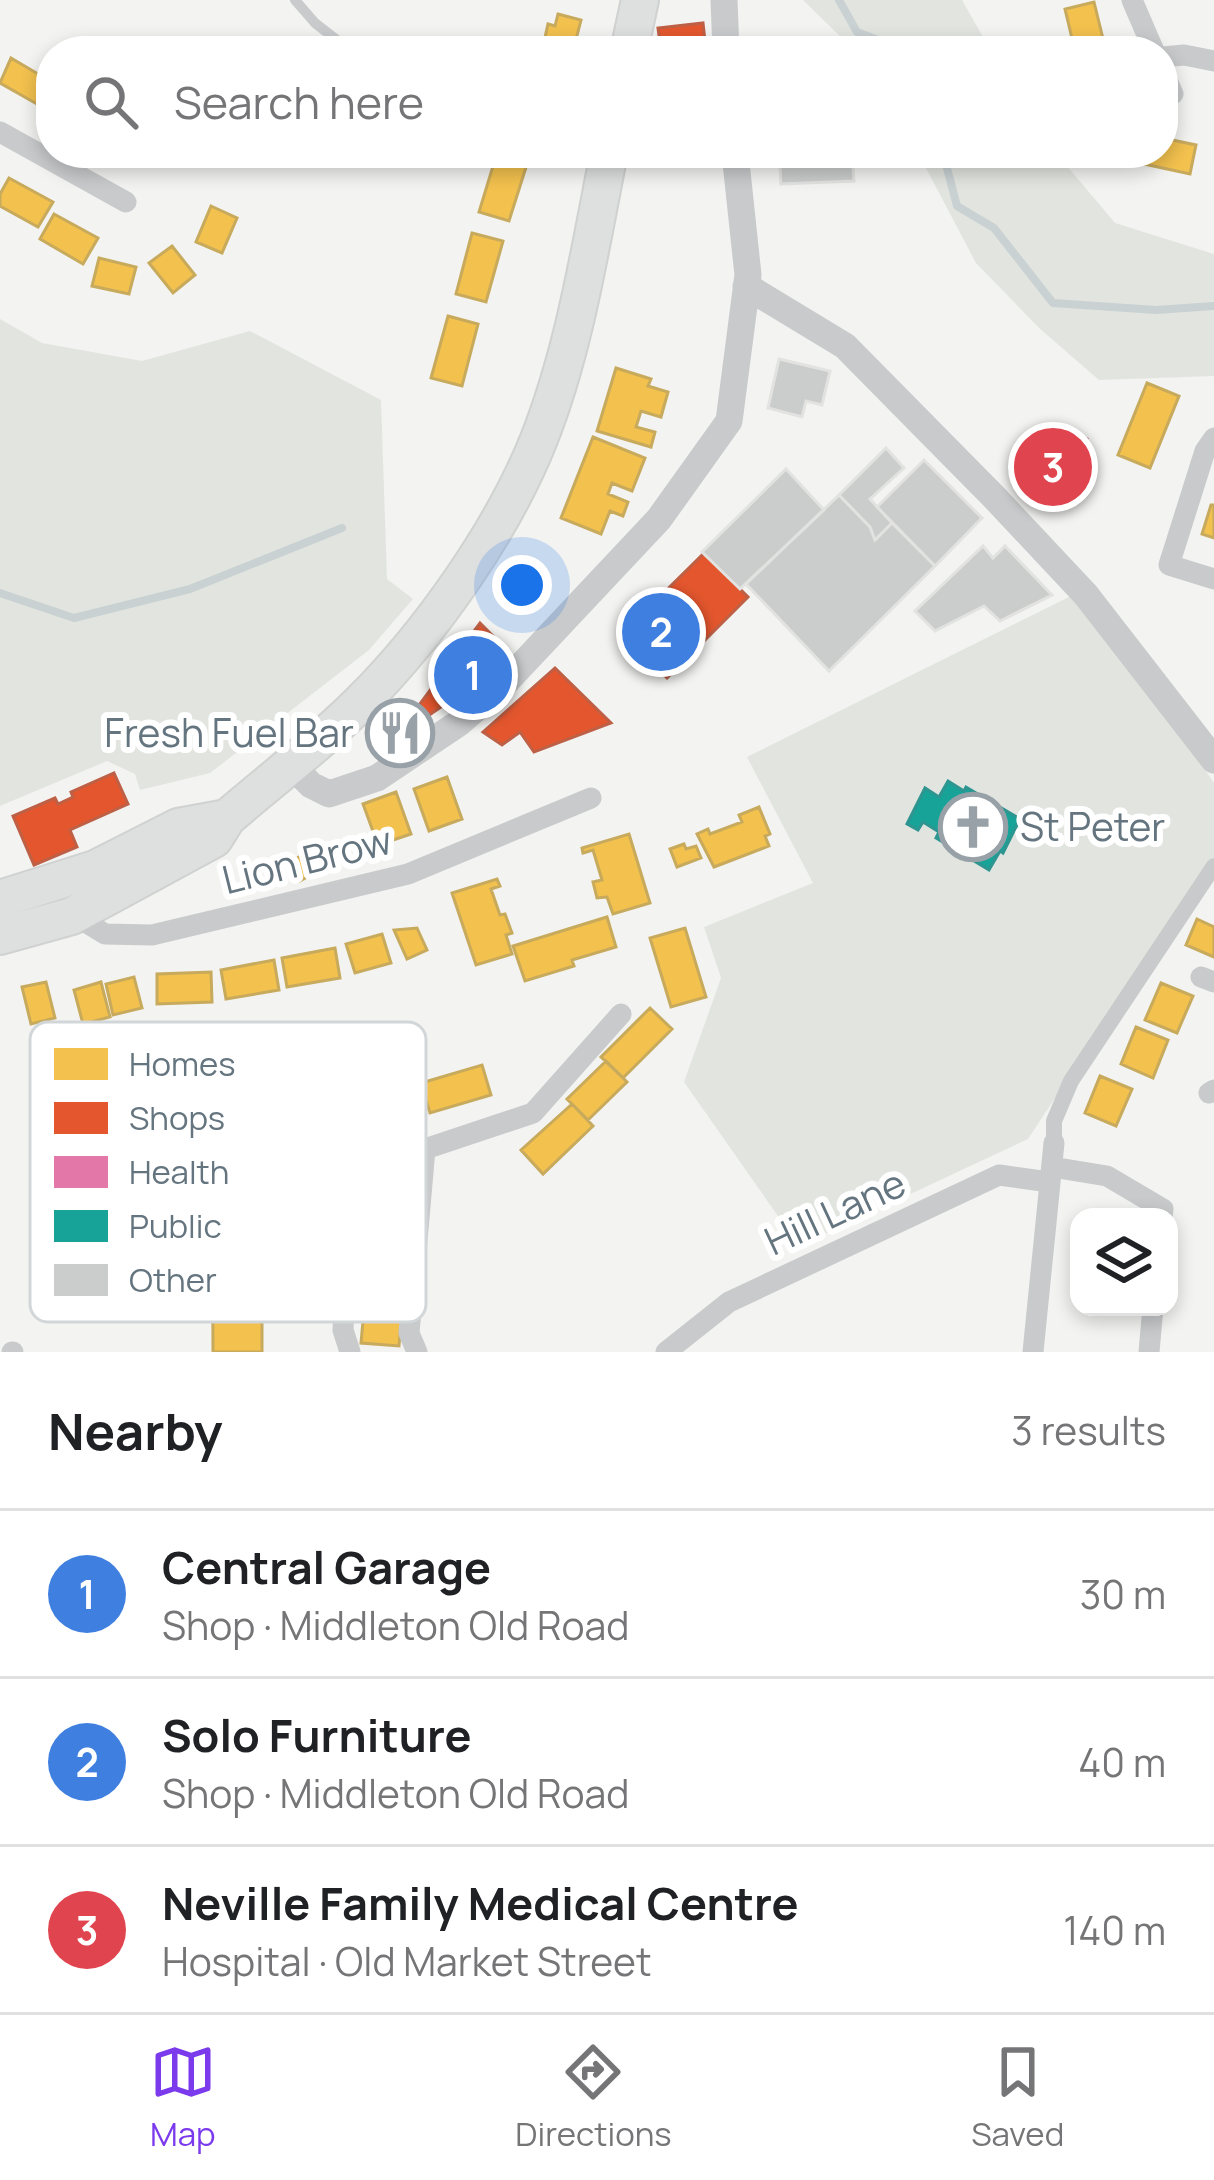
<!DOCTYPE html>
<html lang="en">
<head>
<meta charset="utf-8">
<style>
	body { margin:0; font-family:Manrope,sans-serif; background:#f6f6f6; color:#202124 }
	.controls { position:absolute; right:36px; bottom:36px; display:grid; overflow:hidden; border-radius:24px; box-shadow:0 6px 18px #0003 }
	.controls button { width:108px; height:108px; display:grid; place-items:center; padding:0; border:0; border-bottom:3px solid #e0e0e0; background:#fff; color:#202124; font:60px sans-serif }
	.you { position:absolute; left:522px; top:585px; width:42px; height:42px; margin:-30px; border:9px solid #fff; border-radius:50%; background:#1a73e8; box-shadow:0 0 0 18px #1a73e833 }
	.badge { display:grid; place-items:center; width:78px; height:78px; border-radius:50%; background:#7c3aed; color:#fff; font-size:39px; font-weight:700 }
	.pin { position:absolute; translate:-50% -50%; border:6px solid #fff; box-shadow:0 3px 12px #0006 }
	.list { margin:0; padding:0; list-style:none }
	h2 { display:flex; justify-content:space-between; align-items:center; height:156px; margin:0; padding:0 48px; font-size:51px }
	h2 small { font-size:39px; font-weight:400; color:#757577 }
	.list li { display:grid; grid-template-columns:78px 1fr auto; gap:36px; align-items:center; box-sizing:border-box; height:168px; padding:0 48px; border-top:3px solid #e0e0e0 }
	.list b { display:block; font-size:45px; white-space:nowrap }
	.list p { margin:0; font-size:39px; white-space:nowrap; color:#757577 }
	.list em { font-size:39px; font-style:normal; color:#757577 }
	.icon { flex:none; width:66px; height:66px; fill:none; stroke:currentColor; stroke-width:2; stroke-linecap:round; stroke-linejoin:round }
	.map { position:relative; flex:none; width:1214px; height:1352px; overflow:hidden }
	.search { position:absolute; background:#fff; box-shadow:0 6px 18px #0003; left:36px; right:36px; top:36px; height:132px; display:flex; align-items:center; gap:30px; box-sizing:border-box; padding:0 42px; border-radius:48px; color:#757577; font-size:45px }
	.sheet { height:660px; background:#fff }
	nav { display:flex; justify-content:space-around; align-items:center; box-sizing:border-box; height:168px; border-top:3px solid #e0e0e0; background:#fff; font-size:33px; color:#757577 }
	nav a { display:grid; justify-items:center; gap:6px }
	nav .on { color:#7c3aed }
	.map>svg:first-child { display:block }
	.green { fill:#e2e5df }
	.homes { fill:#f2c14e; stroke:#c8aa5d; stroke-width:3 }
	.shops { fill:#e4572e; stroke:#be6046; stroke-width:3 }
	.health { fill:#e377a8; stroke:#bd769c; stroke-width:3 }
	.public { fill:#17a398; stroke:#2e9590; stroke-width:3 }
	.lines { fill:none; stroke-linecap:round; stroke-linejoin:round }
	.stream { stroke:#c9d1d3; stroke-width:8 }
	.building { fill:#cbcccc; stroke:#e2e2e1; stroke-width:3 }
	.primary-casing { stroke:#d0d1d1; stroke-width:40 }
	.service { stroke:#c8cacb; stroke-width:10 }
	.pedestrian { stroke:#c8cacb; stroke-width:16 }
	.minor { stroke:#c8cacb; stroke-width:21 }
	.tertiary { stroke:#c8cacb; stroke-width:27 }
	.primary { stroke:#dedfdf; stroke-width:36 }
	.labels { text-anchor:middle; stroke-width:12; stroke-linejoin:round; paint-order:stroke }
	.poi-label { font-size:39px; fill:#65757f; stroke:#fff; text-anchor:end }
	.street-label { font-size:39px; fill:#65757f; stroke:#fff }
	.key { fill:#fff; stroke:#d1d6d9; stroke-width:3 }
	.key-label { font-size:33px; fill:#65757f }
</style>
</head>
<body>
<div class="map">
<svg width="1214" height="1352" viewBox="0 0 1214 1352">
	<rect width="100%" height="100%" fill="#f3f3f1"/>
	<path class="green" d="M803,0H962L991,51H855Z
		M918,153H1056L1115,223L1214,254V376L1099,380L1039,328L976,263Z
		M0,319L42,343L142,361L250,331L381,400L387,579L413,599L369,650L210,773L140,790L135,774L107,761L0,806Z
		M1086,595L1214,783V857L1028,1139L799,1246L684,1082L721,978L704,927L813,883L747,757L1069,597Z"/>
	<path class="homes" d="M1094,2L1106,51H1075L1065,9Z
		M558,14L581,20L573,51H542L548,24L555,26Z
		M11,58L50,81L37,104L0,83Z
		M1163,138L1196,145L1190,174L1135,162L1137,153H1163Z
		M497,153L528,161L509,221L479,212Z
		M9,178L53,202L38,227L0,206V194Z
		M211,206L237,218L222,253L196,242Z
		M54,214L98,238L83,264L40,239Z
		M472,233L503,241L486,302L456,294Z
		M172,246L195,275L173,293L149,263Z
		M99,258L136,267L129,294L92,286Z
		M448,316L478,324L462,386L431,378Z
		M616,368L651,379L648,386L668,392L661,417L641,411L636,427L655,432L651,447L597,431Z
		M1147,383L1179,396L1150,468L1118,455Z
		M593,437L645,458L632,491L612,483L608,494L628,502L623,516L610,511L601,534L561,518Z
		M1211,505H1214V538L1202,534Z
		M447,777L462,819L429,831L414,789Z
		M396,792L411,834L378,845L363,804Z
		M759,807L770,834L765,836L769,846L714,867L697,834L708,829L710,834L742,822L739,815Z
		M629,834L650,903L613,914L607,897L597,898L593,882L602,880L593,850L583,853L582,848Z
		M684,844L686,849L696,846L701,858L677,867L670,849Z
		M313,849L323,868L300,881L290,862Z
		M497,879L500,886L491,889L500,915L505,914L512,933L506,935L512,954L476,965L452,893Z
		M607,917L616,947L572,960L574,966L525,981L513,946Z
		M1197,919L1214,927V957L1186,945Z
		M417,928L427,950L407,959L394,930Z
		M685,928L706,997L671,1007L650,938Z
		M382,934L391,963L355,973L346,944Z
		M335,948L340,978L287,987L282,958Z
		M274,960L279,990L226,999L221,970Z
		M211,972L212,1002L157,1004V974Z
		M134,977L142,1008L113,1015L106,984Z
		M46,982L55,1018L31,1024L22,987Z
		M101,982L110,1017L83,1024L74,990Z
		M1161,983L1193,996L1177,1033L1145,1020Z
		M650,1008L672,1029L623,1078L601,1057Z
		M1136,1027L1168,1040L1153,1078L1121,1064Z
		M606,1061L627,1082L588,1120L567,1099Z
		M482,1065L491,1095L430,1113L421,1083Z
		M1100,1076L1132,1089L1116,1126L1085,1113Z
		M418,1078L427,1108L366,1126L357,1096Z
		M572,1104L593,1126L543,1174L521,1150Z
		M212,1150H269L270,1283L262,1286V1352H213Z
		M373,1207L410,1210L399,1346L361,1343Z"/>
	<path class="shops" d="M703,23L705,41L696,42L697,51H661L658,28Z
		M704,553L748,597L667,678L622,634Z
		M480,623L510,653L482,679L419,722L382,760L375,754L411,716Z
		M555,668L611,723L534,752L520,732L502,745L483,732Z
		M114,773L128,804L70,830L77,847L34,865L13,816L55,798L58,804L73,797L71,792Z"/>
	<path class="health" d="M1060,431L1087,439L1070,500L1023,486L1027,474L1019,472L1024,455L1032,457L1035,446L1054,452Z"/>
	<path class="public" d="M948,781L964,791L966,787L1020,819L1003,853L1000,851L989,870L936,838L939,832L923,822L918,830L907,824L925,788L939,797Z"/>
	<g class="lines">
		<path class="stream" d="M839,0L857,32L894,46L898,51
			M943,153L957,206L994,228L1053,303L1156,310L1214,306
			M0,593L74,618L190,589L342,528"/>
	</g>
	<path class="building" d="M779,153H852L854,181L781,184Z
		M779,359L830,371L822,405L806,401L802,417L768,408Z
		M886,448L904,468L870,499L892,523L875,540L870,527L839,495Z
		M924,460L982,518L935,566L877,507Z
		M786,469L824,510L740,589L702,552Z
		M839,495L870,527L875,540L892,523L935,566L829,671L746,584Z
		M983,546L993,558L1005,546L1052,595L1000,621L984,606L935,631L915,611Z"/>
	<g class="lines">
		<g class="primary-casing">
			<path id="primary" d="M629,51L640,0
				M0,899L95,869L178,827L227,818
				M0,936L72,916L214,839L227,818C271,780 318,745 359,704C429,635 503,530 539,439C575,348 590,248 609,153"/>
		</g>
		<path class="service" d="M295,0L315,23L351,51"/>
		<path class="pedestrian" d="M1054,1143V1121L1071,1081L1214,866"/>
		<path class="minor" d="M1132,0L1154,51
			M1163,57L1184,55L1214,61
			M1163,71L1173,94
			M0,132L126,202
			M1214,438L1205,451L1169,565L1214,579
			M69,912L105,934L152,935L408,874L591,798
			M1201,977L1214,982
			M1209,1093L1214,1090
			M1052,1167L1107,1176L1163,1209L1162,1217
			M12,1352H13
			M350,1352L343,1330L350,1158L425,1149L533,1113L621,1014
			M417,1352L409,1333L425,1149
			M666,1352L729,1302L999,1175L1049,1182
			M1033,1352L1054,1143
			M1149,1352L1153,1307"/>
		<path class="tertiary" d="M724,0L726,51
			M746,286L845,346L995,498L1086,595L1214,760
			M290,764L311,785L329,794L377,778L459,723L502,686L659,519L729,421L748,275L735,153"/>
		<use href="#primary" class="primary"/>
	</g>
	<defs>
		<g id="restaurant-ring" transform="scale(3.45)"><circle r="9.5" fill="#fff" stroke="#97a1a7" stroke-width="1.5"/><path d="M-5-6h1v4h1v-4h1v4h1v-4h1v5L-1.5 .5V6h-2V.5L-5-1ZM5-6V6H3V1.5H1.5Q1.5-4 5-6Z" fill="#97a1a7"/></g>
		<g id="church-ring" transform="scale(3.45)"><circle r="9.5" fill="#fff" stroke="#97a1a7" stroke-width="1.5"/><path d="M-1.2-6h2.4v3.5h3.3v2.4h-3.3V6h-2.4V-.1h-3.3v-2.4h3.3Z" fill="#97a1a7"/></g>
	</defs>
	<g fill-rule="evenodd">
		<use href="#restaurant-ring" x="400" y="733"/>
		<use href="#church-ring" x="973" y="827"/>
	</g>
	<g class="labels">
		<g class="poi-label">
			<text x="354" y="747">Fresh Fuel Bar</text>
			<text x="1020" y="841" text-anchor="start">St Peter</text>
		</g>
		<g class="street-label">
			<text transform="translate(307 860) rotate(-14)" y="14">Lion Brow</text>
			<text transform="translate(835 1212) rotate(-25)" y="14">Hill Lane</text>
		</g>
	</g>
	<rect x="30" y="1022" width="396" height="300" rx="18" class="key"/>
	<rect x="54" y="1048" width="54" height="32" fill="#f2c14e"/>
	<rect x="54" y="1102" width="54" height="32" fill="#e4572e"/>
	<rect x="54" y="1156" width="54" height="32" fill="#e377a8"/>
	<rect x="54" y="1210" width="54" height="32" fill="#17a398"/>
	<rect x="54" y="1264" width="54" height="32" fill="#cbcccc"/>
	<g class="key-label">
		<text x="129" y="1076">Homes</text>
		<text x="129" y="1130">Shops</text>
		<text x="129" y="1184">Health</text>
		<text x="129" y="1238">Public</text>
		<text x="129" y="1292">Other</text>
	</g>
</svg>
<div class="controls">
<button><svg class="icon" aria-label="layers" viewBox="0 0 24 24"><path d="M12 4l9 5-9 5-9-5zM3 14l9 5 9-5"/></svg></button>
</div>
<div class="you"></div>
<div class="pin badge" style="left:473px;top:675px;background:#3f7fe0">1</div>
<div class="pin badge" style="left:661px;top:632px;background:#3f7fe0">2</div>
<div class="pin badge" style="left:1053px;top:467px;background:#e0444e">3</div>
<div class="search"><svg class="icon" aria-label="search" viewBox="0 0 24 24"><circle cx="10" cy="10" r="6"/><path d="M15 15l6 6"/></svg>Search here</div>
</div>
<section class="sheet">
<h2>Nearby<small>3 results</small></h2>
<ul class="list">
<li><span class="badge" style="background:#3f7fe0">1</span><div><b>Central Garage</b><p>Shop · Middleton Old Road</p></div><em>30 m</em></li>
<li><span class="badge" style="background:#3f7fe0">2</span><div><b>Solo Furniture</b><p>Shop · Middleton Old Road</p></div><em>40 m</em></li>
<li><span class="badge" style="background:#e0444e">3</span><div><b>Neville Family Medical Centre</b><p>Hospital · Old Market Street</p></div><em>140 m</em></li>
</ul>
</section>
<nav>
<a class="on"><svg class="icon" aria-label="map" viewBox="0 0 24 24"><path d="M3 6l6-2 6 2 6-2v14l-6 2-6-2-6 2zM9 4v14M15 6v14"/></svg>Map</a>
<a><svg class="icon" aria-label="directions" viewBox="0 0 24 24"><path d="M12 3l9 9-9 9-9-9zM9 14v-3h6M13 9l2 2-2 2"/></svg>Directions</a>
<a><svg class="icon" aria-label="saved" viewBox="0 0 24 24"><path d="M7 4h10v16l-5-4-5 4z"/></svg>Saved</a>
</nav>
</body>
</html>
